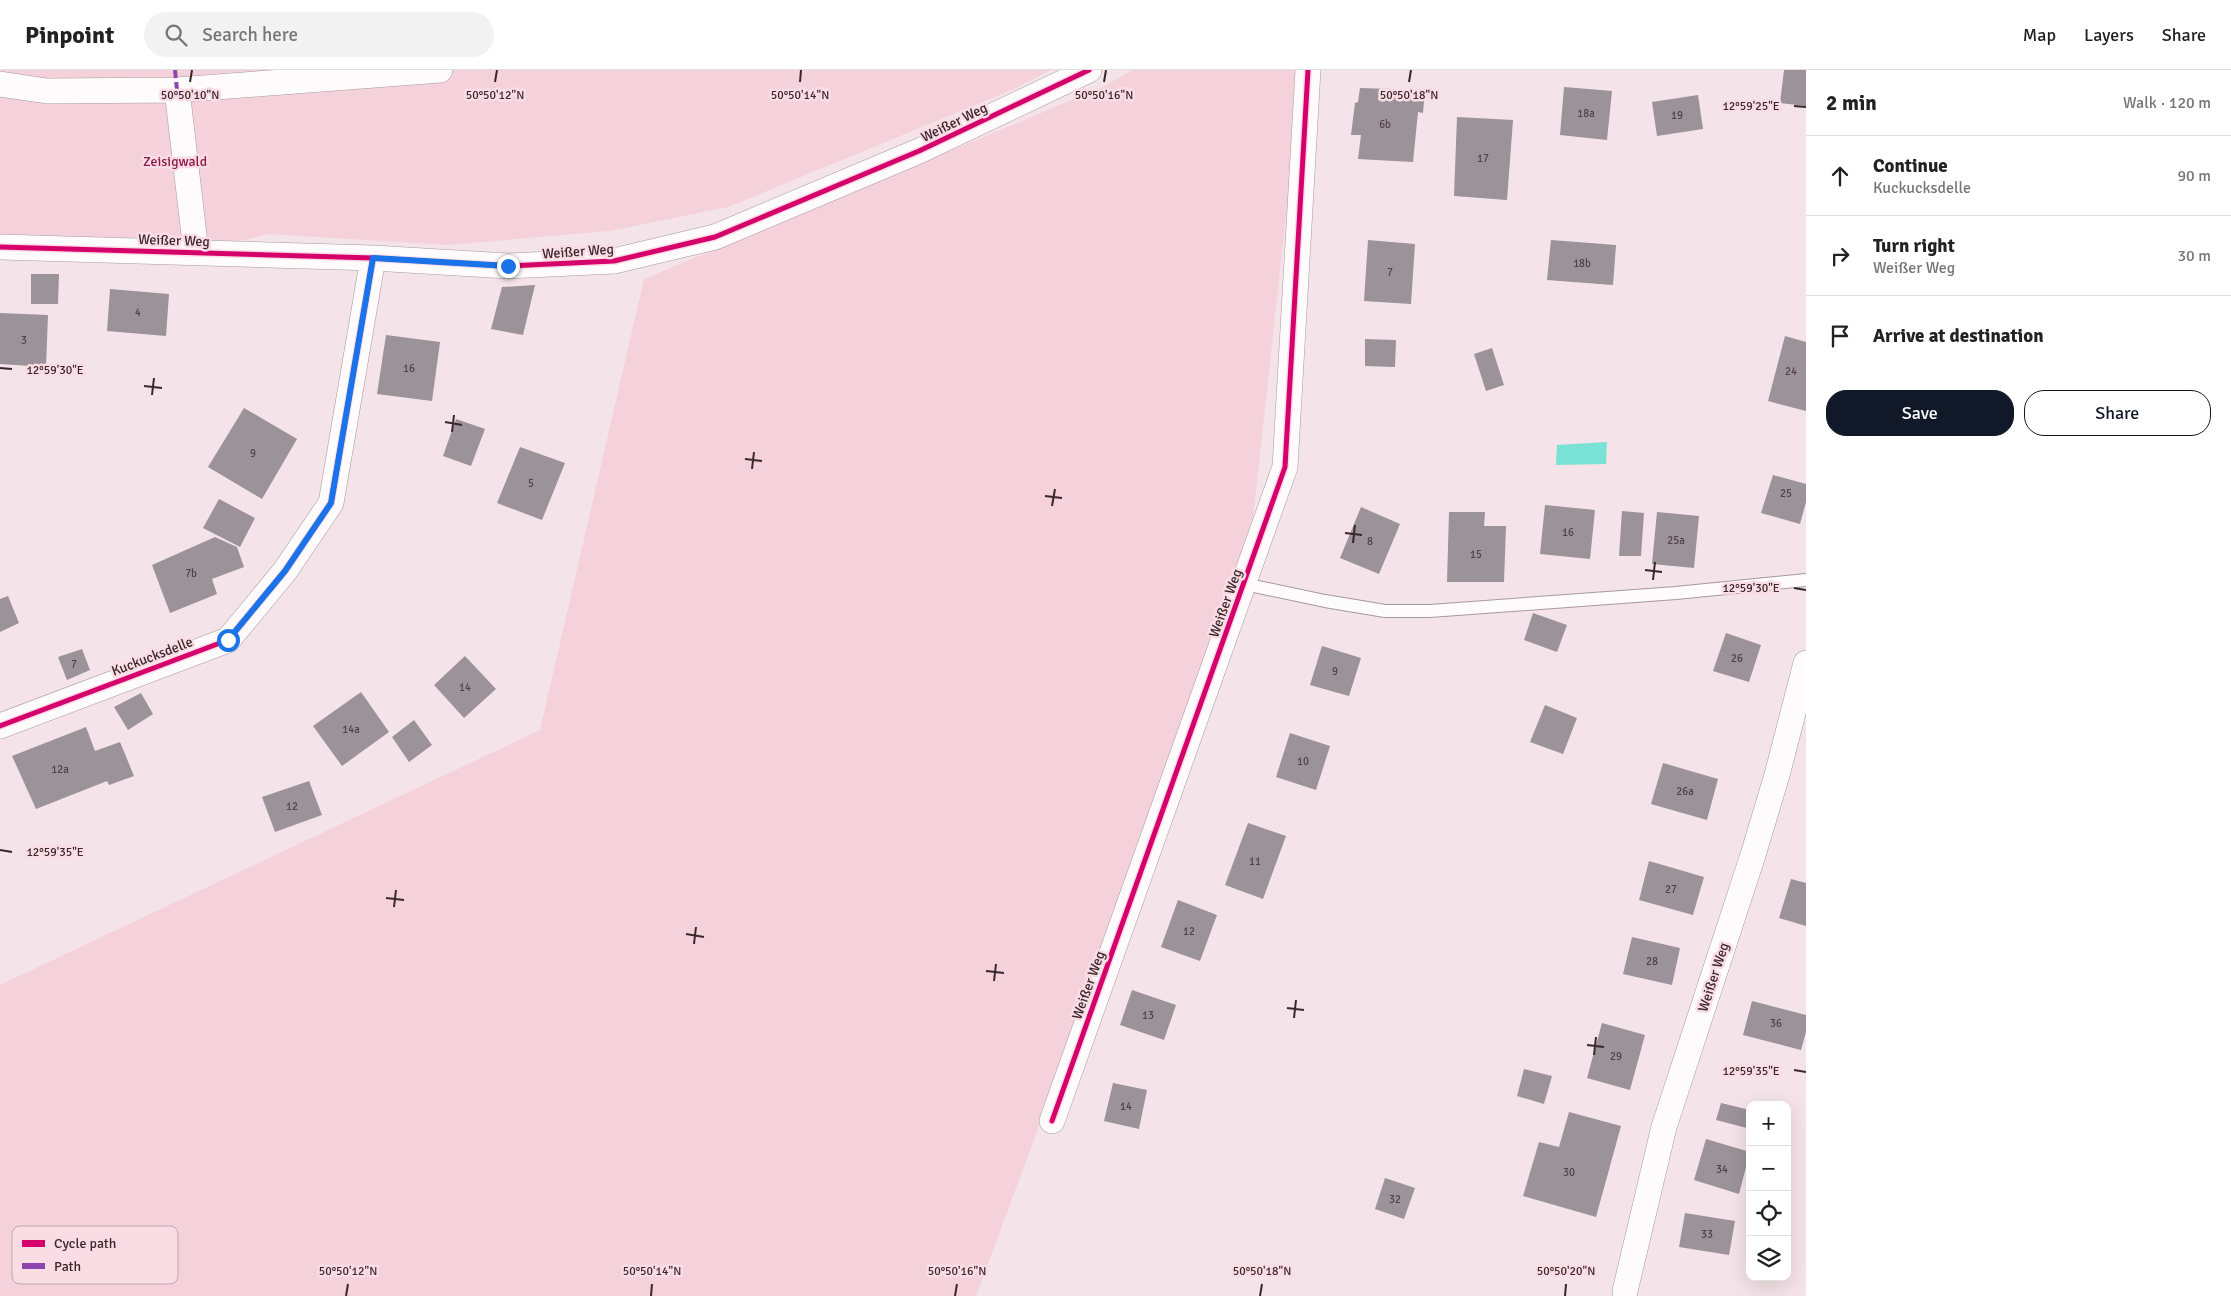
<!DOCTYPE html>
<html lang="en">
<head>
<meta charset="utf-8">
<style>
	body { margin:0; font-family:Signika,sans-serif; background:#f2f2f2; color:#222 }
	.controls { position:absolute; right:15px; bottom:15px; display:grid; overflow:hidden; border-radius:10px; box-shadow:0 5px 20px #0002 }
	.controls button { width:45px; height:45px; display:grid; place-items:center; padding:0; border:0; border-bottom:1px solid #e0e0e0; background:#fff; color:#222; font:25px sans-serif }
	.stop { position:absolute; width:15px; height:15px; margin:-11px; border:4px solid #1a73e8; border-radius:50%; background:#fff }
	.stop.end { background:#1a73e8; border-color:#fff; box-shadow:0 1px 5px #0008 }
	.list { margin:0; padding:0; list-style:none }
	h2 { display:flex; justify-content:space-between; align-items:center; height:65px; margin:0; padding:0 20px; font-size:21px }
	h2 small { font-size:16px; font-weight:400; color:#767676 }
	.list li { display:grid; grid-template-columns:32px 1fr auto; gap:15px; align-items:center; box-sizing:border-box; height:80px; padding:0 20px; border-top:1px solid #e0e0e0 }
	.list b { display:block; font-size:19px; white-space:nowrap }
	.list p { margin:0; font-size:16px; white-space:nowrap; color:#767676 }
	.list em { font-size:16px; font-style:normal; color:#767676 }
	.actions { display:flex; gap:10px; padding:15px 20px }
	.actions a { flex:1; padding:11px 0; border:1px solid #111827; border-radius:20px; text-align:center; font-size:18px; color:#111827 }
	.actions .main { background:#111827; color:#fff }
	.icon { flex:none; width:28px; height:28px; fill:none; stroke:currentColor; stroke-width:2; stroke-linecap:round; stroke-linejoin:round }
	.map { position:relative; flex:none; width:1806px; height:1226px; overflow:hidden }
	header { display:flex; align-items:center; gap:30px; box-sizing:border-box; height:70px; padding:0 25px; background:#fff; border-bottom:1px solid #e0e0e0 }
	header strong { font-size:24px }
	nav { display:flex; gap:28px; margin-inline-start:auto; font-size:18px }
	.search { width:350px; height:45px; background:#f2f2f2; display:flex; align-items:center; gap:12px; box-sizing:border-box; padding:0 18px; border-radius:28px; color:#767676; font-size:19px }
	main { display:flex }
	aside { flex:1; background:#fff }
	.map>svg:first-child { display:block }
	.green { fill:#f5d2db }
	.water { fill:#7ae2d4 }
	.building { fill:#9b929a }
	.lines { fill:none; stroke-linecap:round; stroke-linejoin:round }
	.lane-casing { stroke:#a8999e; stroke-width:14 }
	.street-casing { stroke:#a8999e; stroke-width:26 }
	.lane { stroke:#fdfbfc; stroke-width:12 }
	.street { stroke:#fdfbfc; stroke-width:25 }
	.quiet { stroke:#8e44ad; stroke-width:4; stroke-dasharray:8 4; stroke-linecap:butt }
	.cycleway-casing { stroke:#fadde4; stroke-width:8 }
	.cycleway { stroke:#d6006c; stroke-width:5 }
	.route { stroke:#1a73e8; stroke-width:6 }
	.ticks { fill:none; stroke:#39272c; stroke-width:2 }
	.labels { text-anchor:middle; stroke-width:5; stroke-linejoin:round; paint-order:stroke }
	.number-label { font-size:11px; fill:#524248 }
	.street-label { font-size:14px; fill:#39272c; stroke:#fadde4 }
	.park-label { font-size:14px; fill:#8e194a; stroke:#fadde4 }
	.key { fill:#fadde4; stroke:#c0a6ad; stroke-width:1 }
	.key-label { font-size:14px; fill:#39272c }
	.ticks-label { font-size:12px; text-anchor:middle; fill:#39272c; stroke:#fadde4; stroke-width:5; stroke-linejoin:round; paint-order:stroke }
</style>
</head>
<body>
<header>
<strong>Pinpoint</strong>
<div class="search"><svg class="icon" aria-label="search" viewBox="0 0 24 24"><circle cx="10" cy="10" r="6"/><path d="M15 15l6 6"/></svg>Search here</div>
<nav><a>Map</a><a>Layers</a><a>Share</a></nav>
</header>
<main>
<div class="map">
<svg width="1806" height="1226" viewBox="0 0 1806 1226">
	<rect width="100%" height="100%" fill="#f4e3e8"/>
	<path class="green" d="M0,0H1051L1014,19L728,137L610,161L448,175L268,164L196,182L0,177Z
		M1132,0H1302L1253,448L1031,1078L976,1226H0V915L540,660L644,209L1103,17Z"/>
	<path class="water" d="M1607,372L1606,394L1556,395L1557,375Z"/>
	<path class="building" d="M1784,0H1806V36L1780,33Z
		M1564,17L1612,21L1607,70L1560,65Z
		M1360,18L1425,20L1423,43L1418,42L1413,92L1358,89L1361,65H1351L1355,33L1358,32Z
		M1698,25L1703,59L1657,66L1652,32Z
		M1457,47L1513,50L1507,130L1454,126Z
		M1368,170L1415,174L1411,234L1364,231Z
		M1551,170L1616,175L1613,215L1547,210Z
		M31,204H59L58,234H31Z
		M535,215L523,265L491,259L502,217Z
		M110,219L169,224L166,266L107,261Z
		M0,243L48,245L46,297L0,294Z
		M386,265L440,272L432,331L377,324Z
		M1785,266L1806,272V341L1768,331Z
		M1365,269L1396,270L1395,297L1365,296Z
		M1492,278L1504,315L1486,321L1474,284Z
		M244,338L297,369L262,429L208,397Z
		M456,349L485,359L471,396L443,386Z
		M520,377L565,393L542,450L497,433Z
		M1773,405L1806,414V432L1800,454L1761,443Z
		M219,429L255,448L240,477L203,458Z
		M1545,435L1595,440L1590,489L1540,484Z
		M1361,437L1400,454L1379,504L1340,488Z
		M1622,441L1644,443L1641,486H1619Z
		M1449,442H1485L1484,456H1506L1504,512H1447Z
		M1657,442L1699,446L1694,498L1652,494Z
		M215,467L237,477L244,497L212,509L217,524L170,543L152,495Z
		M8,526L19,553L0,562V529Z
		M1533,543L1567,555L1557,582L1524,570Z
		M1726,563L1761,575L1749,612L1713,601Z
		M1322,576L1361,588L1349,626L1310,615Z
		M82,579L90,600L67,610L58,587Z
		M465,586L496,619L464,648L434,615Z
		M361,622L389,662L342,696L313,656Z
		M141,623L153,644L128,660L114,637Z
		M1545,635L1577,648L1563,684L1530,672Z
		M414,650L432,675L409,692L392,667Z
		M86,657L95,681L120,672L134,706L109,715L107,711L36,739L12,686Z
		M1290,663L1330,676L1316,720L1276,707Z
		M1663,693L1718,709L1707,750L1651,734Z
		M309,711L322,745L275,762L262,727Z
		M1248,753L1286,766L1263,829L1225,815Z
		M1649,791L1704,807L1693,845L1639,830Z
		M1791,809L1806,813V856L1779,848Z
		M1178,830L1217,845L1200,891L1161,877Z
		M1632,867L1680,878L1672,915L1623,904Z
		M1132,920L1176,935L1164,970L1120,955Z
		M1752,931L1806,945V962L1801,980L1743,965Z
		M1602,953L1645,965L1630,1020L1587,1008Z
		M1524,999L1552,1006L1544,1034L1517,1026Z
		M1113,1013L1147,1020L1139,1059L1104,1051Z
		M1721,1033L1750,1040L1747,1058L1716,1050Z
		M1569,1042L1621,1056L1596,1147L1523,1126L1539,1072L1559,1077Z
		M1706,1069L1750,1082L1739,1124L1694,1110Z
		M1385,1108L1415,1118L1404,1149L1375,1139Z
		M1685,1143L1735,1151L1729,1185L1679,1177Z"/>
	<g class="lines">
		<g class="lane-casing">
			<path id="lane" d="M1244,514L1325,531L1385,541H1430L1676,523L1806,510"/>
		</g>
		<g class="street-casing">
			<path id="street" d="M0,14L47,21L177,20L440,0
				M177,20L196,182
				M0,177L373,188L508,196L614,191L715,167L919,81L1089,0
				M0,656L228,570L285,501L331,433L373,188
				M1052,1051L1285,397L1308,0
				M1625,1221L1664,1057L1753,785L1777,705L1806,593"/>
		</g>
		<use href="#lane" class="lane"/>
		<use href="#street" class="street"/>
		<path class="quiet" d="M175,0L177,20"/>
		<g class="cycleway-casing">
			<path id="cycleway" d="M0,177L373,188L508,196L614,191L715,167L919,81L1089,0
				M0,656L228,570L285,501L331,433L373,188
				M1052,1051L1285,397L1308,0"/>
		</g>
		<use href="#cycleway" class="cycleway"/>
	</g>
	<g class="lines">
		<path class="route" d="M228,570L285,501L331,433L373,188L508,196"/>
	</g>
	<path class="ticks" d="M190,12L192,0M495,12L497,0M800,12L801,0M1104,12L1106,0M1409,12L1411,0M1794,36L1806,37M0,298L12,299M144,316L162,318M152,325L154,308M445,352L462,355M452,362L454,345M745,389L762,391M752,399L754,382M1045,426L1062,428M1052,436L1055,419M1345,463L1362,465M1353,473L1355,455M1645,500L1662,502M1653,510L1655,492M1794,518L1806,520M0,780L12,782M386,828L404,830M394,837L396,820M686,864L704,867M694,874L696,857M986,901L1004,903M994,911L996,894M1287,938L1304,940M1294,948L1296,930M1587,975L1604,977M1594,985L1596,967M1794,1000L1806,1002M346,1226L348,1214M651,1226L652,1214M955,1226L957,1214M1260,1226L1262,1214M1565,1226L1566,1214"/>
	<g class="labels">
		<g class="number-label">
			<text x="1586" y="47">18a</text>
			<text x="1677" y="49">19</text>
			<text x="1385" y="58">6b</text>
			<text x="1483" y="92">17</text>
			<text x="1582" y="197">18b</text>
			<text x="1390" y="206">7</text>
			<text x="138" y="246">4</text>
			<text x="24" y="274">3</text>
			<text x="409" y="302">16</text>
			<text x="1791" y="305">24</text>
			<text x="253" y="387">9</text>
			<text x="531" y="417">5</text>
			<text x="1786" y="427">25</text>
			<text x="1568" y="466">16</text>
			<text x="1676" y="474">25a</text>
			<text x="1370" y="475">8</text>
			<text x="1476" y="488">15</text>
			<text x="191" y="507">7b</text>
			<text x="1737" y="592">26</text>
			<text x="74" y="598">7</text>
			<text x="1335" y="605">9</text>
			<text x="465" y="621">14</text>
			<text x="351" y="663">14a</text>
			<text x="1303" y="695">10</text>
			<text x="60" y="703">12a</text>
			<text x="1685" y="725">26a</text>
			<text x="292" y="740">12</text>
			<text x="1255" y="795">11</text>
			<text x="1671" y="823">27</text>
			<text x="1189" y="865">12</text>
			<text x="1652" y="895">28</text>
			<text x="1148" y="949">13</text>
			<text x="1776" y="957">36</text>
			<text x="1616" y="990">29</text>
			<text x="1126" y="1040">14</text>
			<text x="1722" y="1103">34</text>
			<text x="1569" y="1106">30</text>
			<text x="1395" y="1133">32</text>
			<text x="1707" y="1168">33</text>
		</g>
		<g class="street-label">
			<text transform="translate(954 52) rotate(-26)" y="5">Weißer Weg</text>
			<text transform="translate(174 170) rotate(2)" y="5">Weißer Weg</text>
			<text transform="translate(578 181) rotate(-4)" y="5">Weißer Weg</text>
			<text transform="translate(1225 533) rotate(-70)" y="5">Weißer Weg</text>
			<text transform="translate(152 586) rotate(-21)" y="5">Kuckucksdelle</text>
			<text transform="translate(1713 907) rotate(-72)" y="5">Weißer Weg</text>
			<text transform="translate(1088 915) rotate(-70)" y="5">Weißer Weg</text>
		</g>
		<g class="park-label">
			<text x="175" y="96">Zeisigwald</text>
		</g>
	</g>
	<rect x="12" y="1156" width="166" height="58" rx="8" class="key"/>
	<rect x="22" y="1170" width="23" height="7" fill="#d6006c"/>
	<rect x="22" y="1193" width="23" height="6" fill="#8e44ad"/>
	<g class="key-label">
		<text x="54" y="1178">Cycle path</text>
		<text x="54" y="1201">Path</text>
	</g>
	<g class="ticks-label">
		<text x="190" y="29">50°50'10"N</text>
		<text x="495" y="29">50°50'12"N</text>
		<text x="800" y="29">50°50'14"N</text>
		<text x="1104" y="29">50°50'16"N</text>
		<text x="1409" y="29">50°50'18"N</text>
		<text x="1751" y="40">12°59'25"E</text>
		<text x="55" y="304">12°59'30"E</text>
		<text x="1751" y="522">12°59'30"E</text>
		<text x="55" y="786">12°59'35"E</text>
		<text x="1751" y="1005">12°59'35"E</text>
		<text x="348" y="1205">50°50'12"N</text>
		<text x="652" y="1205">50°50'14"N</text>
		<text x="957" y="1205">50°50'16"N</text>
		<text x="1262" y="1205">50°50'18"N</text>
		<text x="1566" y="1205">50°50'20"N</text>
	</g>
</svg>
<div class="controls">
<button>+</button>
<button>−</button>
<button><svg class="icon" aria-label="locate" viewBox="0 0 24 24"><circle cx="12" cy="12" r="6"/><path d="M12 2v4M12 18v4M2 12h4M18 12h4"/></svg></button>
<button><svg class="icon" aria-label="layers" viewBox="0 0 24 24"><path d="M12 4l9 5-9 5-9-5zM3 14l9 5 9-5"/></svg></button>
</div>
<div class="stop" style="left:228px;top:570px"></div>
<div class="stop end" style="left:508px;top:196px"></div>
</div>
<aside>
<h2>2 min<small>Walk · 120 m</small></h2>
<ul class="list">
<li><svg class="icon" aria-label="ahead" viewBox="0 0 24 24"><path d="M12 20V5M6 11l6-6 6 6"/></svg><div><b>Continue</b><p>Kuckucksdelle</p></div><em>90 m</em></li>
<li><svg class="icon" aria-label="right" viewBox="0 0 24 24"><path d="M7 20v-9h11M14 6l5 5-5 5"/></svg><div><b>Turn right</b><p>Weißer Weg</p></div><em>30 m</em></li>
<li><svg class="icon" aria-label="arrive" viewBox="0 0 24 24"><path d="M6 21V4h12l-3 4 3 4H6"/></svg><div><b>Arrive at destination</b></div></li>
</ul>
<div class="actions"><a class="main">Save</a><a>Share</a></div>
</aside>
</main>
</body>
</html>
